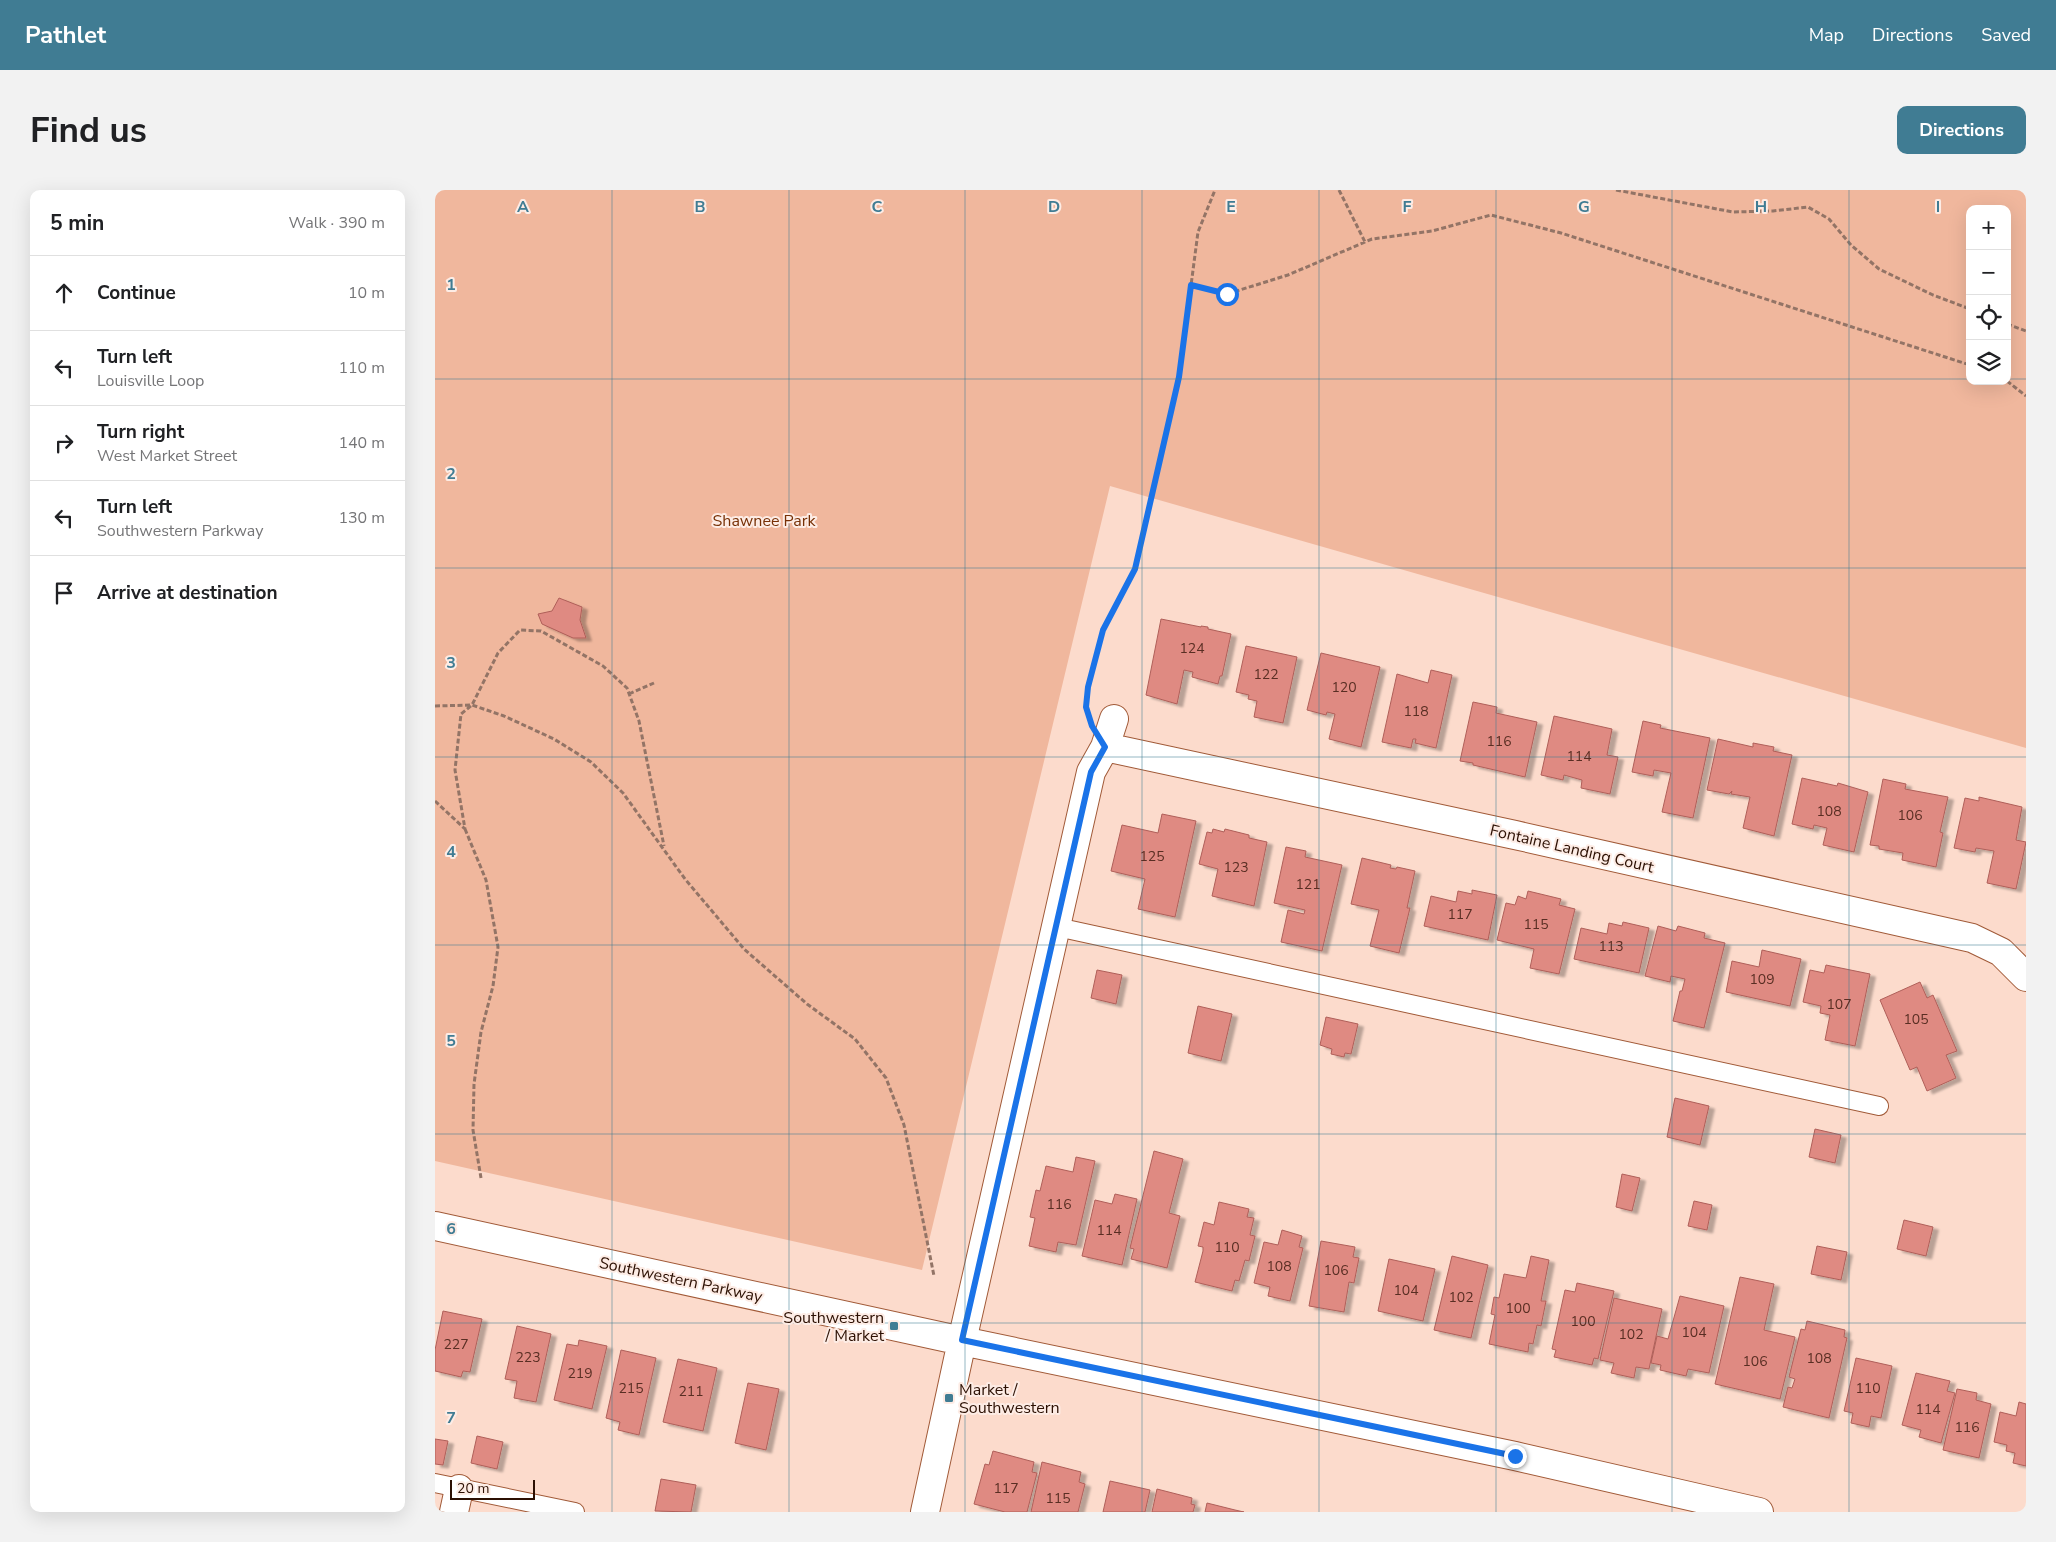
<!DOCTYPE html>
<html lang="en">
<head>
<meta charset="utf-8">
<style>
	body { margin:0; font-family:"Nunito Sans",sans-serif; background:#f2f2f2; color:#202124 }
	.controls { position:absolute; right:15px; top:15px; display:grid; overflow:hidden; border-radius:10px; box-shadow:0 5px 20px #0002 }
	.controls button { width:45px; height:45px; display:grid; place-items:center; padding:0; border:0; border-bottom:1px solid #e0e0e0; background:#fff; color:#202124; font:25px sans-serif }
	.scale { position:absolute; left:15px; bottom:12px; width:85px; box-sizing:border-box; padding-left:5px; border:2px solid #2c1003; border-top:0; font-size:14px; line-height:18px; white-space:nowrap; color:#2c1003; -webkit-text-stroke:4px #fdece5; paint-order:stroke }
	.stop { position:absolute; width:15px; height:15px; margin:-11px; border:4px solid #1a73e8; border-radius:50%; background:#fff }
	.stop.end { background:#1a73e8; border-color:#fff; box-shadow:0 1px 5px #0008 }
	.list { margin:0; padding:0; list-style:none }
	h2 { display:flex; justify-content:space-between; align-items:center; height:65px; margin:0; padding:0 20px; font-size:21px }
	h2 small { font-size:16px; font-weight:400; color:#757577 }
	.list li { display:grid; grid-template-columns:32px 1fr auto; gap:15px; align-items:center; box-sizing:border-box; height:75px; padding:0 20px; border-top:1px solid #e0e0e0 }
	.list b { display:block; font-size:19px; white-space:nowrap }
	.list p { margin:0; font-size:16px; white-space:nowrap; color:#757577 }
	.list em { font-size:16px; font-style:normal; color:#757577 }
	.icon { flex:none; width:28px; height:28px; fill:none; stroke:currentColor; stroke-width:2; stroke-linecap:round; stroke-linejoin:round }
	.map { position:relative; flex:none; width:1591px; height:1322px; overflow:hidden; border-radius:10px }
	header { display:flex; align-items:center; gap:30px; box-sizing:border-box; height:70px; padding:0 25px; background:#407c93; color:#fff }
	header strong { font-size:24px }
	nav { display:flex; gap:28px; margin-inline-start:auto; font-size:18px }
	.intro { display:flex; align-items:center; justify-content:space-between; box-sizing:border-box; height:120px; padding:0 30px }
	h1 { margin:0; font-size:35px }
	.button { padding:12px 22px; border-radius:10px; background:#407c93; color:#fff; font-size:18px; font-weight:700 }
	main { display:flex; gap:30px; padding:0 30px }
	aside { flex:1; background:#fff; border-radius:10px; box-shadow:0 5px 20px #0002 }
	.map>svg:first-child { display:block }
	.green { fill:#f0b79d; fill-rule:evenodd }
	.building { fill:#df8a82; stroke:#af5f59; filter:url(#shadow) }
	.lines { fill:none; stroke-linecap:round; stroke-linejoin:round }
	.service-casing { stroke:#a15a38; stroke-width:20 }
	.minor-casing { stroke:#a15a38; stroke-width:30 }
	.tertiary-casing { stroke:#a15a38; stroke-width:30 }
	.path { stroke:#937466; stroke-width:3; stroke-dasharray:5 2.5; stroke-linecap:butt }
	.service { stroke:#fff; stroke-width:18 }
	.minor { stroke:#fff; stroke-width:28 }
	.tertiary { stroke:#fff; stroke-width:28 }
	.route { stroke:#1a73e8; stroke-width:6 }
	.grid { fill:none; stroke:#407c93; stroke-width:1; stroke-opacity:0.55 }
	.poi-dot { fill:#407c93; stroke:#fdece5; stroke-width:2 }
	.labels { text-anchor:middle; stroke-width:4; stroke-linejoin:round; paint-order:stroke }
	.number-label { font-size:14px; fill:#592e23 }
	.park-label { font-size:16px; fill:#773005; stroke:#fdece5 }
	.street-label { font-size:16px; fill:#2c1003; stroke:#fdece5 }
	.poi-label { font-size:16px; fill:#2c1003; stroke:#fdece5; text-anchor:end }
	.grid-label { font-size:16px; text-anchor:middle; font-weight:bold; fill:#407c93; stroke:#fdece5; stroke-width:4; stroke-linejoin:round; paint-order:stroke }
</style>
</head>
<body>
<header>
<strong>Pathlet</strong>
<nav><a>Map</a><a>Directions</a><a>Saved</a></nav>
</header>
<div class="intro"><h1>Find us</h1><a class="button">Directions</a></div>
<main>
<aside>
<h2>5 min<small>Walk · 390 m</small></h2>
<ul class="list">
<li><svg class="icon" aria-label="ahead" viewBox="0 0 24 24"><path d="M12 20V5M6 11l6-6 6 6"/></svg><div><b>Continue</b></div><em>10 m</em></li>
<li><svg class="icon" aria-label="left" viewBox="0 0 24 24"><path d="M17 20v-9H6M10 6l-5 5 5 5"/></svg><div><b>Turn left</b><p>Louisville Loop</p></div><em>110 m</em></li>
<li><svg class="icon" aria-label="right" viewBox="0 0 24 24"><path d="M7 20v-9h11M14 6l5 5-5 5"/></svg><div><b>Turn right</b><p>West Market Street</p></div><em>140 m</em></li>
<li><svg class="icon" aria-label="left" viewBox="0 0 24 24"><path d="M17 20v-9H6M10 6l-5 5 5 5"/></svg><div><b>Turn left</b><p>Southwestern Parkway</p></div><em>130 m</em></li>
<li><svg class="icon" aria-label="arrive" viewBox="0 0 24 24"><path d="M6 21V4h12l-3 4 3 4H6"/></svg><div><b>Arrive at destination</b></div></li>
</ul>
</aside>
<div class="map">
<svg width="1591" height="1322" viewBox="0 0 1591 1322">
	<defs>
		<filter id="shadow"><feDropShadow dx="5.5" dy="3" stdDeviation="1" flood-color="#0004"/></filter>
	</defs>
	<rect width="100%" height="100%" fill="#fcdbcc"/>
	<path class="green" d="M0,0H1591V558L675,296L487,1080L0,971ZM1535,19H1572V191H1535Z"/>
	<path class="building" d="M124,408L147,417L145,430L151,448H138L107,434L103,424L117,421Z
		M726,429L766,437V436L773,437V439L796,444L787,486H785L783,494L757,487L758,482L749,480L742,514L711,505Z
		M811,456L862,467L848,533L819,527L822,511L813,509L814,505L801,502Z
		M886,463L945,477L926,557L894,549L900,524L892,522L891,525L872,520Z
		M996,480L1017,485L1001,558L980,553L981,549H978L976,558L947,552L962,484L993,493Z
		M1038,512L1062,517L1061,523L1102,532L1090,587L1038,575V573L1025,571Z
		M1119,526L1177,539L1172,565L1183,567L1175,604L1146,598L1147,590L1129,585L1128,590L1106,585Z
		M1208,531L1226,535L1225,538L1275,548L1258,628L1227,622L1236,583L1219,580L1218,586L1197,582Z
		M1283,549L1318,557V553L1339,557L1338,561L1357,565L1339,646L1308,638L1315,607L1296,604L1297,601L1294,604L1272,600Z
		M1367,588L1402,596L1403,593L1433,602L1419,662L1388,655L1392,638L1379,635L1378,639L1357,634Z
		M1448,589L1471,594L1470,599L1513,607L1505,642L1508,643L1501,677L1467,670L1468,663L1444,659V656L1435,655Z
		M1544,607L1587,617L1581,650L1591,652L1581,699L1552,693L1559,661L1541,658L1540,662L1519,658L1530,608L1544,611Z
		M727,624L761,631L740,727L703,719L710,689L676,681L687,635L723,643Z
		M778,639L789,642L790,639L814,645V648L832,652L819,716L777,706L783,679L764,674L772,642L777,643Z
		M851,657L871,661L870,667L907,675L887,761L846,752L853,720L869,724L870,720L839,713Z
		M927,668L956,675L955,678L961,679L962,677L980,681L972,718H975L964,763L935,756L944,720L916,714Z
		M1037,700L1062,705L1053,750L989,736L996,706L1021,712L1023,701L1037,704Z
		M1093,701L1126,709L1124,715L1140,719L1124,784L1095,778L1099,759L1062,750L1071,713L1080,715L1083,706L1091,709Z
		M1188,732L1214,738L1204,783L1139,769L1146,738L1172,744L1174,733L1187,736Z
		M1223,736L1241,741L1243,736L1270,743L1269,748L1290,753L1269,838L1238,831L1245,801H1247L1250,789L1236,786L1235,792L1210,786Z
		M1327,760L1366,769L1355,816L1291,802L1297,771L1324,777Z
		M1391,775L1435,784L1420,856L1390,850L1395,825L1385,823L1386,816L1368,812L1375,780L1389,783Z
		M662,780L687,785L681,814L656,808Z
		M1485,792L1492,808L1498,805L1522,861L1511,865L1521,888L1492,901L1482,877L1475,880L1445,810Z
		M763,816L797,824L786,871L753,863Z
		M891,827L923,834L916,864L910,863L909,867L896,864L897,859L885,855Z
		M1240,908L1274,916L1265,955L1232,947Z
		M1380,939L1406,945L1400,973L1374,967Z
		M719,961L748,969L734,1023L745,1026L732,1078L696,1069L699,1059L695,1058Z
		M641,967L660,971L641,1055L623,1052L621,1062L594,1056L600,1028L595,1027L601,1000L605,1001L611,976L638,982Z
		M1187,984L1205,988L1197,1021L1181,1017Z
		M680,1004L702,1009L687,1075L647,1066L660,1010L677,1014Z
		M1259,1011L1277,1015L1272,1040L1253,1036Z
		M784,1012L814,1019L812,1027L819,1028L815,1045L820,1046L814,1071L810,1070L804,1091L800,1090L797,1101L760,1092L768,1061V1057L763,1056L769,1032L779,1035Z
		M1469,1030L1498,1037L1491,1066L1462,1059Z
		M847,1040L867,1046L864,1057L868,1058L855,1111L833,1106L835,1097L819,1093L829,1052L843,1055Z
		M886,1051L920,1057L918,1067L924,1068L919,1093L914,1092L909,1122L874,1116Z
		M1382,1056L1412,1062L1406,1090L1376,1084Z
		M1017,1066L1053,1075L1036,1148L999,1140Z
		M1096,1066L1114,1070L1106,1111H1111L1106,1136L1102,1135L1098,1154L1094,1153L1093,1162L1054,1154L1060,1125L1056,1124L1059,1107L1064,1108L1069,1084L1091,1088Z
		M954,1069L1000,1079L988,1131L943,1121Z
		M1305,1087L1339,1094L1329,1140L1360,1147L1345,1209L1280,1194Z
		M1142,1093L1179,1101L1163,1169L1159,1168L1157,1175L1119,1167L1121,1160L1117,1159L1130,1100L1140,1102Z
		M1245,1106L1289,1116L1274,1183L1253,1179L1251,1186L1225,1180L1226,1175L1216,1173L1222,1146L1233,1149Z
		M1179,1108L1227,1119L1214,1179L1201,1177L1199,1188L1176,1183L1179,1173L1165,1170Z
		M8,1121L47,1129L35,1182L28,1181L26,1187L0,1181V1160Z
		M1372,1131L1410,1140L1409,1147L1412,1148L1394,1228L1348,1217L1353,1197L1357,1198L1360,1189L1354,1187L1366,1139L1370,1140Z
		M82,1136L116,1144L101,1212L79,1208L82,1191L70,1189Z
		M144,1150L172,1156L157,1219L119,1210L132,1154L143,1156Z
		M186,1160L221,1168L204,1245L183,1240L185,1232L171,1228Z
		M1421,1168L1457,1176L1446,1228L1436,1226L1434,1237L1416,1233L1418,1223L1409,1221Z
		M243,1169L282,1178L268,1241L228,1232Z
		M1481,1183L1515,1191L1512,1201L1520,1203L1506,1253L1484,1247L1486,1240L1467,1235Z
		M313,1193L344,1199L331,1260L300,1253Z
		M1522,1199L1542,1203L1541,1210L1556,1214L1544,1268L1508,1260Z
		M1584,1212L1591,1214V1276L1578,1273L1580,1263L1571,1261L1572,1255L1559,1252L1565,1222L1581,1226Z
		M42,1246L68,1252L62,1279L36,1273Z
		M0,1249L13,1251L8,1275L0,1274Z
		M558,1261L599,1272L597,1282L602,1283L592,1322H570L539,1314L550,1274L554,1275Z
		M607,1272L646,1282L644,1292L650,1294L643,1322H596Z
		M226,1289L261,1295L256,1322L220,1321Z
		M675,1291L715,1300L710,1322H668Z
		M722,1299L757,1308L756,1314L760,1315L758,1322H717Z
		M772,1313L800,1320L809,1322H770Z"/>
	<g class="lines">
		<g class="service-casing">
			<path id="service" d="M622,737L1444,916
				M0,1293L140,1322"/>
		</g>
		<g class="minor-casing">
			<path id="minor" d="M670,557L1080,645L1537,748L1566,762L1591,787
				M527,1151L656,582L670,557L679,529
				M19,1322L24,1299"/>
		</g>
		<g class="tertiary-casing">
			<path id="tertiary" d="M0,1036L527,1151L1080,1266L1324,1322
				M490,1322L527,1151"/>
		</g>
		<path class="path" d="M904,0L930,52
			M1181,0L1298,22L1338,21L1373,17L1394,29L1416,55L1444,79L1498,105L1535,119
			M756,95L792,104L853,85L937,49L997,41L1056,25L1126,43L1535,175
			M1572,134L1591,141
			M1572,191L1591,206
			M194,504L219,493
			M0,516L37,515L69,526L119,549L156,572L188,603L250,689L309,759L372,814L420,849L451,888L469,935L499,1086
			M652,520L653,497L668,440L700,379L744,187L763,42L780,0
			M0,611L30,639L20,580L26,524L37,515L63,463L85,440L106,441L168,476L192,498L204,531L229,656
			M30,639L51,690L63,757L58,796L46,842L39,894L38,940L46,988"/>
		<use href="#service" class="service"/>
		<use href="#minor" class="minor"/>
		<use href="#tertiary" class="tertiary"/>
	</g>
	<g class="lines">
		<path class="route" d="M792,104L756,95L744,187L700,379L668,440L653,497L651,517L657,536L670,557L656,582L527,1150L1080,1266"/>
	</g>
	<path class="grid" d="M177,0V1322M354,0V1322M530,0V1322M707,0V1322M884,0V1322M1061,0V1322M1237,0V1322M1414,0V1322M0,189H1535M1572,189H1591M0,378H1591M0,567H1591M0,755H1591M0,944H1591M0,1133H1591"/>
	<g class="poi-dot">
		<rect x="454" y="1131" width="10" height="10" rx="2.5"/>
		<rect x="509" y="1203" width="10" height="10" rx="2.5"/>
	</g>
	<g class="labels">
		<g class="number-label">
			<text x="757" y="463">124</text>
			<text x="831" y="489">122</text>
			<text x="909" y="502">120</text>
			<text x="981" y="526">118</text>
			<text x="1064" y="556">116</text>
			<text x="1144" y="571">114</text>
			<text x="1394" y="626">108</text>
			<text x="1475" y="630">106</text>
			<text x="717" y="671">125</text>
			<text x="801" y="682">123</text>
			<text x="873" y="699">121</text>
			<text x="1025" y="729">117</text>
			<text x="1101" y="739">115</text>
			<text x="1176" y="761">113</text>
			<text x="1327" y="794">109</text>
			<text x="1404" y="819">107</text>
			<text x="1481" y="834">105</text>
			<text x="624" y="1019">116</text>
			<text x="674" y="1045">114</text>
			<text x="792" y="1062">110</text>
			<text x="844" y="1081">108</text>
			<text x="901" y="1085">106</text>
			<text x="971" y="1105">104</text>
			<text x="1026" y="1112">102</text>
			<text x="1083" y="1123">100</text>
			<text x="1148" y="1136">100</text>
			<text x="1259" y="1147">104</text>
			<text x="1196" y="1149">102</text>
			<text x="21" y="1159">227</text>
			<text x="93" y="1172">223</text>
			<text x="1384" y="1173">108</text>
			<text x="1320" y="1176">106</text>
			<text x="145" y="1188">219</text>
			<text x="196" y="1203">215</text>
			<text x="1433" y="1203">110</text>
			<text x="256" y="1206">211</text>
			<text x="1493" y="1224">114</text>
			<text x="1532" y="1242">116</text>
			<text x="571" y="1303">117</text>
			<text x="623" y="1313">115</text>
		</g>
		<g class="park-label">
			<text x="329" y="336">Shawnee Park</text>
		</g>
		<g class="street-label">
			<text transform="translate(1137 658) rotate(13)" y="6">Fontaine Landing Court</text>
			<text transform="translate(246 1089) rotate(12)" y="6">Southwestern Parkway</text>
		</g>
		<g class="poi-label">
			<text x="449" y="1133">Southwestern<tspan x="449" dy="18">/ Market</tspan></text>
			<text x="524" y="1205" text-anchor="start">Market /<tspan x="524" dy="18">Southwestern</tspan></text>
		</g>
	</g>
	<g class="grid-label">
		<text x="88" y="22">A</text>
		<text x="265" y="22">B</text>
		<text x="442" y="22">C</text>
		<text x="619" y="22">D</text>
		<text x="796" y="22">E</text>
		<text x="972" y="22">F</text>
		<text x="1149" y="22">G</text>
		<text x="1326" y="22">H</text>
		<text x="1503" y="22">I</text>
		<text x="16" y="100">1</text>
		<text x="16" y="289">2</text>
		<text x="16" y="478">3</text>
		<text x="16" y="667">4</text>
		<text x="16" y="856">5</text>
		<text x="16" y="1044">6</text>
		<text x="16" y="1233">7</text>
	</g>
</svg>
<div class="controls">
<button>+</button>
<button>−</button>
<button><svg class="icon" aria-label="locate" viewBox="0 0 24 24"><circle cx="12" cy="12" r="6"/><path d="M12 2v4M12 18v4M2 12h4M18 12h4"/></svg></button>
<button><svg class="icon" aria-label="layers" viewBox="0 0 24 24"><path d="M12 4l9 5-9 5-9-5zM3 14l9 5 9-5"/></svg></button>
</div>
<div class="scale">20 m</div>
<div class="stop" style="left:792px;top:104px"></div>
<div class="stop end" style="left:1080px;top:1266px"></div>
</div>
</main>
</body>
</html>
